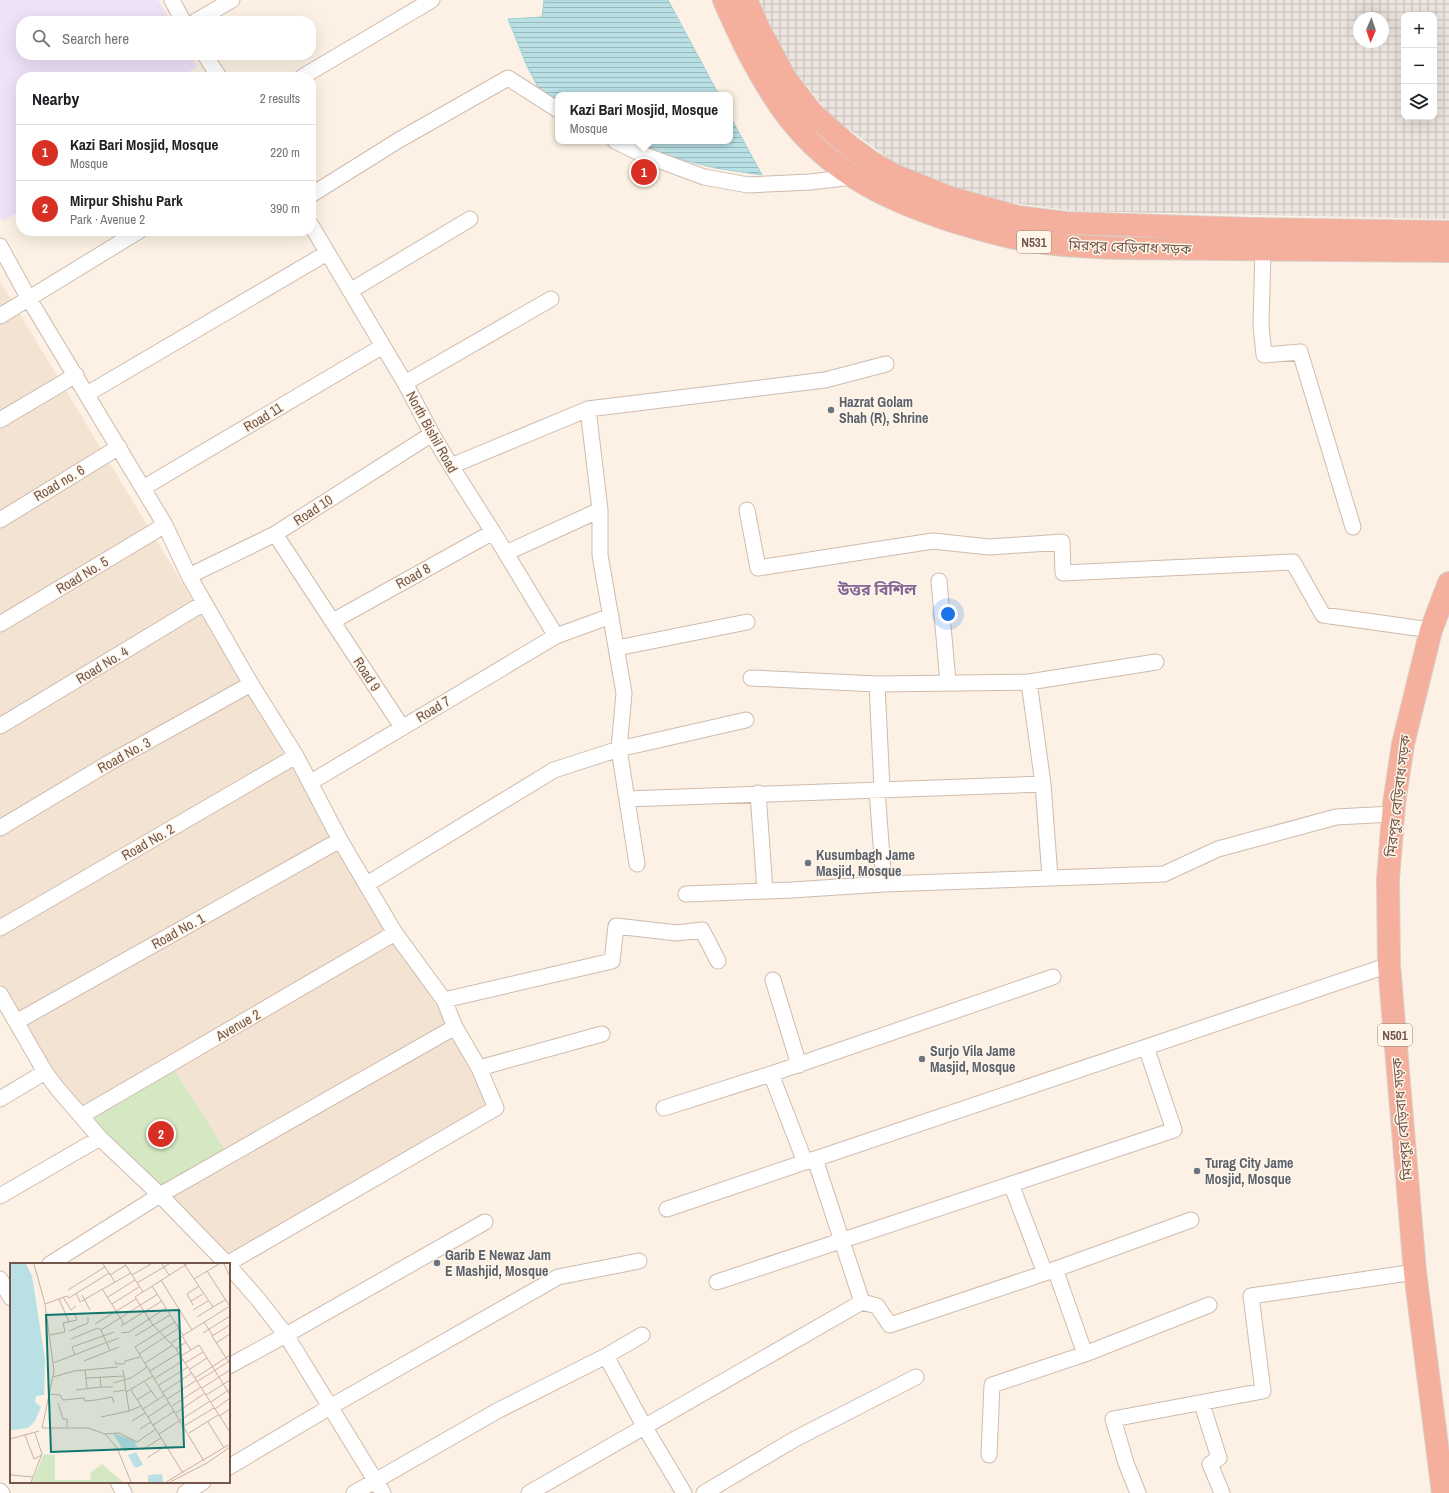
<!DOCTYPE html>
<html lang="en">
<head>
<meta charset="utf-8">
<style>
	body { margin:0; font-family:"Archivo Narrow","Noto Sans Bengali",sans-serif; background:#f2f2f2; color:#202124 }
	.controls { position:absolute; right:12px; top:12px; display:grid; overflow:hidden; border-radius:8px; box-shadow:0 4px 16px #0002 }
	.controls button { width:36px; height:36px; display:grid; place-items:center; padding:0; border:0; border-bottom:1px solid #e0e0e0; background:#fff; color:#202124; font:20px sans-serif }
	.compass { position:absolute; left:1353px; top:12px; width:36px; height:36px; border-radius:50%; background:#fff; box-shadow:0 4px 16px #0002; rotate:182deg }
	.you { position:absolute; left:948px; top:614px; width:14px; height:14px; margin:-10px; border:3px solid #fff; border-radius:50%; background:#1a73e8; box-shadow:0 0 0 6px #1a73e833 }
	.badge { display:grid; place-items:center; width:26px; height:26px; border-radius:50%; background:#d93025; color:#fff; font-size:13px; font-weight:700 }
	.pin { position:absolute; translate:-50% -50%; border:2px solid #fff; box-shadow:0 1px 4px #0006 }
	.popup { position:absolute; left:555px; top:92px; width:178px; height:52px; box-sizing:border-box; display:grid; place-content:center; border-radius:8px; background:#fff; filter:drop-shadow(0 1px 3px #0005); font-size:13px; white-space:nowrap; color:#757577 }
	.popup b { font-size:15px; color:#202124 }
	.popup::after { content:''; position:absolute; left:50%; top:100%; margin-left:-8px; border:8px solid transparent; border-top-color:#fff }
	.list { margin:0; padding:0; list-style:none }
	h2 { display:flex; justify-content:space-between; align-items:center; height:52px; margin:0; padding:0 16px; font-size:17px }
	h2 small { font-size:13px; font-weight:400; color:#757577 }
	.list li { display:grid; grid-template-columns:26px 1fr auto; gap:12px; align-items:center; box-sizing:border-box; height:56px; padding:0 16px; border-top:1px solid #e0e0e0 }
	.list b { display:block; font-size:15px; white-space:nowrap }
	.list p { margin:0; font-size:13px; white-space:nowrap; color:#757577 }
	.list em { font-size:13px; font-style:normal; color:#757577 }
	.icon { flex:none; width:22px; height:22px; fill:none; stroke:currentColor; stroke-width:2; stroke-linecap:round; stroke-linejoin:round }
	.map { position:relative; flex:none; width:1449px; height:1493px; overflow:hidden }
	.search { position:absolute; background:#fff; box-shadow:0 4px 16px #0002; left:16px; top:16px; width:300px; height:44px; display:flex; align-items:center; gap:10px; box-sizing:border-box; padding:0 14px; border-radius:16px; color:#757577; font-size:15px }
	.panel { position:absolute; background:#fff; box-shadow:0 4px 16px #0002; left:16px; top:72px; width:300px; height:164px; border-radius:16px }
	.map>svg:first-child { display:block }
	.residential { fill:#f3e3d3 }
	.industrial { fill:url(#industrial-grid); fill-rule:evenodd }
	.education { fill:#eee1f8 }
	.park { fill:#d4e9c3 }
	.water { fill:url(#water-rules); stroke:#a0d1d6 }
	.lines { fill:none; stroke-linecap:round; stroke-linejoin:round }
	.minor-casing { stroke:#cfbbae; stroke-width:17 }
	.highway-casing { stroke:#d8d0cc; stroke-width:24 }
	.minor { stroke:#fff; stroke-width:15 }
	.highway { stroke:#f4af9d; stroke-width:22 }
	.worship-dot { fill:#6b7280; stroke:#fff6ea; stroke-width:1.5 }
	.labels { text-anchor:middle; stroke-width:3; stroke-linejoin:round; paint-order:stroke }
	.shield { fill:#fff6ea; stroke:#9d877a; stroke-width:1 }
	.shield-label { font-size:13px; font-weight:bold; fill:#73574a }
	.street-label { font-size:14px; fill:#73574a; stroke:#fff6ea }
	.worship-label { font-size:14px; font-weight:bold; fill:#5b616d; stroke:#fff6ea; text-anchor:start }
	.quarter-label { font-size:16px; font-weight:bold; fill:#846697; stroke:#fff6ea }
	.inset-road { fill:none; stroke:#c5b3a6; stroke-width:1 }
	.view { fill:#0f766e; fill-opacity:0.15; stroke:#0f766e; stroke-width:2 }
	.inset-edge { fill:none; stroke:#73574a; stroke-width:2 }
</style>
</head>
<body>
<div class="map">
<svg width="1449" height="1493" viewBox="0 0 1449 1493">
	<defs>
		<pattern id="industrial-grid" width="8" height="8" patternUnits="userSpaceOnUse"><rect width="8" height="8" fill="#ebe4df"/><path d="M0 4h8M4 0v8" fill="none" stroke="#c3bcb7"/></pattern>
		<pattern id="water-rules" width="6" height="5" patternUnits="userSpaceOnUse"><rect width="6" height="5" fill="#b9e1e5"/><path d="M0 2.5h6" fill="none" stroke="#9bb9bc"/></pattern>
	</defs>
	<rect width="100%" height="100%" fill="#fcf1e4"/>
	<path class="residential" d="M0,281L502,1114L227,1260L64,1090L0,983Z"/>
	<path class="industrial" d="M759,0H1449V219L1073,211L970,197L901,167L832,117L788,63ZM1404,15H1434V117H1404ZM1359,18H1383V42H1359Z"/>
	<path class="education" d="M0,0H158L171,21H21V55H190L197,67L181,77H21V211L2,221L0,217Z"/>
	<path class="park" d="M174,1070L225,1150L161,1187L90,1118Z"/>
	<path class="water" d="M544,0H668L719,95H558V104L541,93L527,66L508,19L542,17Z
		M730,116L762,175L715,168L664,155L631,141H730Z"/>
	<g class="lines">
		<g class="minor-casing">
			<path id="minor" d="M172,0L183,21
				M196,21L232,0
				M205,55L219,77
				M302,77L432,0
				M615,141L639,153L704,177L748,185L810,182L853,177
				M311,195L399,140L508,78L558,110
				M311,225L405,383L432,434L451,466L493,532L556,636
				M0,246L29,299L165,525L189,576L251,684L296,756L340,840L395,933L444,1000L455,1027L479,1068L496,1108L227,1264
				M1263,249L1261,325L1264,355L1300,352L1353,527
				M350,291L470,219
				M0,316L139,231
				M405,383L551,299
				M87,394L327,253
				M588,409L600,510V555L624,693L619,749L637,864
				M0,420L76,375
				M451,466L588,409L825,380L886,364
				M143,488L383,346
				M747,510L758,568L933,541L989,547L1062,542L1063,573L1293,562L1323,615L1431,630
				M0,520L119,447
				M275,534L402,727
				M506,553L600,510
				M189,576L275,534L432,434
				M939,581L948,682
				M333,621L493,532
				M0,624L165,525
				M617,648L747,622
				M751,678L877,684L882,789
				M1029,682L1043,784L1050,877
				M877,684L1029,682L1156,662
				M0,726L204,603
				M311,782L556,636L611,616
				M877,790L884,884
				M758,793L765,891
				M627,799L1043,784
				M0,828L107,764L251,684
				M367,884L554,770L619,749L746,720
				M686,894L792,890L884,884L1164,874L1218,849L1336,817L1393,814
				M0,928L296,756
				M773,980L799,1065
				M0,994L45,1072L57,1088L100,1138L160,1195L227,1264
				M444,1000L612,961L616,926L677,933L702,930L718,961
				M16,1022L340,840
				M479,1068L602,1034
				M771,1074L805,1162L815,1159L862,1302
				M0,1099L45,1072
				M664,1108L771,1074L1053,977
				M81,1116L395,933
				M815,1159L1389,965
				M1011,1184L1045,1273
				M0,1196L100,1138
				M667,1209L805,1162
				M50,1264L160,1195L455,1027
				M229,1266L257,1298L286,1335L383,1493
				M1055,1269L1085,1354
				M0,1279L11,1298
				M717,1282L1174,1130L1146,1047
				M606,1356L644,1426L684,1493
				M229,1366L286,1335L485,1222
				M1202,1404L1219,1458L1210,1464L1222,1493
				M989,1455L992,1385L1085,1354L1209,1305
				M229,1467L330,1407L558,1277L639,1261
				M118,1482L124,1493
				M0,1491L2,1493
				M185,1493L203,1482
				M354,1493L497,1411L606,1356L642,1335
				M529,1493L862,1302L877,1306L890,1325L1045,1273L1191,1220
				M704,1493L795,1439L916,1377
				M1138,1493L1126,1463L1113,1419L1263,1391L1251,1296L1415,1272"/>
		</g>
		<g class="highway-casing">
			<path id="highway" d="M724,0C741,39 760,79 786,114C832,175 891,202 962,224C987,231 1012,239 1038,242C1064,246 1090,247 1116,248L1449,251
				M746,0L759,29L785,78L812,113L849,146L871,162L896,176L948,197L1018,217L1066,223L1254,229L1449,232
				M1443,1493L1415,1272L1389,965L1388,879L1394,804L1403,744L1431,630L1449,583"/>
		</g>
		<use href="#minor" class="minor"/>
		<use href="#highway" class="highway"/>
	</g>
	<g class="worship-dot">
		<circle cx="831" cy="410" r="4"/>
		<circle cx="808" cy="863" r="4"/>
		<circle cx="922" cy="1059" r="4"/>
		<circle cx="1197" cy="1171" r="4"/>
		<circle cx="437" cy="1263" r="4"/>
	</g>
	<g class="labels">
		<g class="shield">
			<rect x="1017" y="231" width="34" height="22" rx="3"/>
			<rect x="1378" y="1024" width="34" height="22" rx="3"/>
		</g>
		<g class="shield-label">
			<text x="1034" y="247">N531</text>
			<text x="1395" y="1040">N501</text>
		</g>
		<g class="street-label">
			<text transform="translate(1130 247) rotate(2)" y="5">মিরপুর বেড়িবাধ সড়ক</text>
			<text transform="translate(263 417) rotate(-31)" y="5">Road 11</text>
			<text transform="translate(432 432) rotate(61)" y="5">North Bishil Road</text>
			<text transform="translate(59 483) rotate(-31)" y="5">Road no. 6</text>
			<text transform="translate(313 510) rotate(-33)" y="5">Road 10</text>
			<text transform="translate(82 575) rotate(-31)" y="5">Road No. 5</text>
			<text transform="translate(413 576) rotate(-29)" y="5">Road 8</text>
			<text transform="translate(102 665) rotate(-31)" y="5">Road No. 4</text>
			<text transform="translate(367 674) rotate(57)" y="5">Road 9</text>
			<text transform="translate(433 709) rotate(-31)" y="5">Road 7</text>
			<text transform="translate(124 755) rotate(-29)" y="5">Road No. 3</text>
			<text transform="translate(1398 796) rotate(-83)" y="5">মিরপুর বেড়িবাধ সড়ক</text>
			<text transform="translate(148 842) rotate(-30)" y="5">Road No. 2</text>
			<text transform="translate(178 931) rotate(-29)" y="5">Road No. 1</text>
			<text transform="translate(238 1025) rotate(-30)" y="5">Avenue 2</text>
			<text transform="translate(1402 1119) rotate(-95)" y="5">মিরপুর বেড়িবাধ সড়ক</text>
		</g>
		<g class="worship-label">
			<text x="839" y="407">Hazrat Golam<tspan x="839" dy="16">Shah (R), Shrine</tspan></text>
			<text x="816" y="860">Kusumbagh Jame<tspan x="816" dy="16">Masjid, Mosque</tspan></text>
			<text x="930" y="1056">Surjo Vila Jame<tspan x="930" dy="16">Masjid, Mosque</tspan></text>
			<text x="1205" y="1168">Turag City Jame<tspan x="1205" dy="16">Mosjid, Mosque</tspan></text>
			<text x="445" y="1260">Garib E Newaz Jam<tspan x="445" dy="16">E Mashjid, Mosque</tspan></text>
		</g>
		<g class="quarter-label">
			<text x="877" y="595">উত্তর বিশিল</text>
		</g>
	</g>
	<g transform="translate(10 1263)">
		<rect width="220" height="220" fill="#fcf1e4"/>
		<path d="M34,191L45,192V217H80L81,209L92,201L113,219H22Z" fill="#d4e9c3"/>
		<path d="M0,1H16L22,13L35,96L34,132L26,133L25,139L31,144L25,158L18,165L3,167H0ZM103,170L124,177L127,184L114,189ZM126,189L133,202L125,205L118,192ZM152,211L153,219H138V212Z" fill="#b9e1e5"/>
		<path class="inset-road" d="M24,1L35,41L44,108L32,165M93,1L105,19M115,1L133,29M152,1L159,12M174,1L203,44L187,54M177,1L125,34L143,62L166,86L220,169M214,1L220,14M197,8L219,42M100,12L116,2M122,12L141,1M184,16L209,1M151,17L182,67M127,20L159,1M142,23L173,72M58,27L95,4M93,27L114,61M66,30L70,39L121,10M72,32L80,47M53,34L61,47L66,43M98,34L125,17M49,36L59,59M181,38L193,31M35,41L57,33L59,35L99,10M102,41L129,24M183,42L177,31L189,23M203,44L215,37M183,47L198,38M165,59L125,84L194,198M194,59L203,73M85,61L126,36M220,62L202,73L220,101M111,63L152,38M91,67L100,88M59,68L78,60V54M111,70L119,69L156,45M193,70L220,53M40,72L55,69L53,60L67,57L65,51M125,73L160,52M172,73L181,87M61,76L88,65L91,67L148,31M96,80L109,75M161,80L220,43M206,80L220,71M166,86L176,79M129,91L169,65M65,92L62,84L104,69M171,93L189,82L220,132M74,98L109,84M105,98L106,101H114L115,98L130,94M43,100L95,80M135,100L163,82M175,100L193,89M180,106L197,95M75,107L77,125M113,107L119,148M140,108L169,90M43,114L64,108L108,104M90,114L91,124H103M76,115L114,113M185,115L220,92M144,116L174,97M188,118L218,99M135,119L147,136M103,120L121,115L137,104M149,122L178,104M192,125L220,107M66,127L91,124M121,127L173,210M103,129L115,127M116,129L143,113M153,129L182,110M40,131L50,132L53,137L74,135L75,138L86,137L102,134L104,140M196,132L220,117M157,136L187,117M127,137L141,128M201,139L220,126M48,140L53,156H57V164M162,143L191,124M133,146L155,132M205,146L220,135M166,150L195,130M209,153L220,146M91,154L119,148L131,143M138,154L159,140M122,158L135,150M198,159L214,185M143,162L165,148M174,163L204,145M32,165H78L95,171L107,185L121,219M130,166L141,159M179,170L208,152M95,171L109,170L127,179L146,166M149,171L200,138M15,172L24,196L32,192M0,176L29,168M132,187L151,175M137,195L157,182M0,207L1,212L23,214M21,219L32,191L25,170M156,219L220,181M160,219L197,200L220,184"/>
		<path class="view" d="M169,47L174,184L41,189L36,52Z"/>
		<rect width="220" height="220" class="inset-edge"/>
	</g>
</svg>
<div class="controls">
<button>+</button>
<button>−</button>
<button><svg class="icon" aria-label="layers" viewBox="0 0 24 24"><path d="M12 4l9 5-9 5-9-5zM3 14l9 5 9-5"/></svg></button>
</div>
<svg class="compass" viewBox="-18 -18 36 36"><path d="M0-13l5 13h-10z" fill="#e53935"/><path d="M0 13l5-13h-10z" fill="#757577"/></svg>
<div class="you"></div>
<div class="pin badge" style="left:644px;top:172px">1</div>
<div class="popup"><b>Kazi Bari Mosjid, Mosque</b>Mosque</div>
<div class="pin badge" style="left:161px;top:1134px">2</div>
<div class="search"><svg class="icon" aria-label="search" viewBox="0 0 24 24"><circle cx="10" cy="10" r="6"/><path d="M15 15l6 6"/></svg>Search here</div>
<section class="panel">
<h2>Nearby<small>2 results</small></h2>
<ul class="list">
<li><span class="badge">1</span><div><b>Kazi Bari Mosjid, Mosque</b><p>Mosque</p></div><em>220 m</em></li>
<li><span class="badge">2</span><div><b>Mirpur Shishu Park</b><p>Park · Avenue 2</p></div><em>390 m</em></li>
</ul>
</section>
</div>
</body>
</html>
